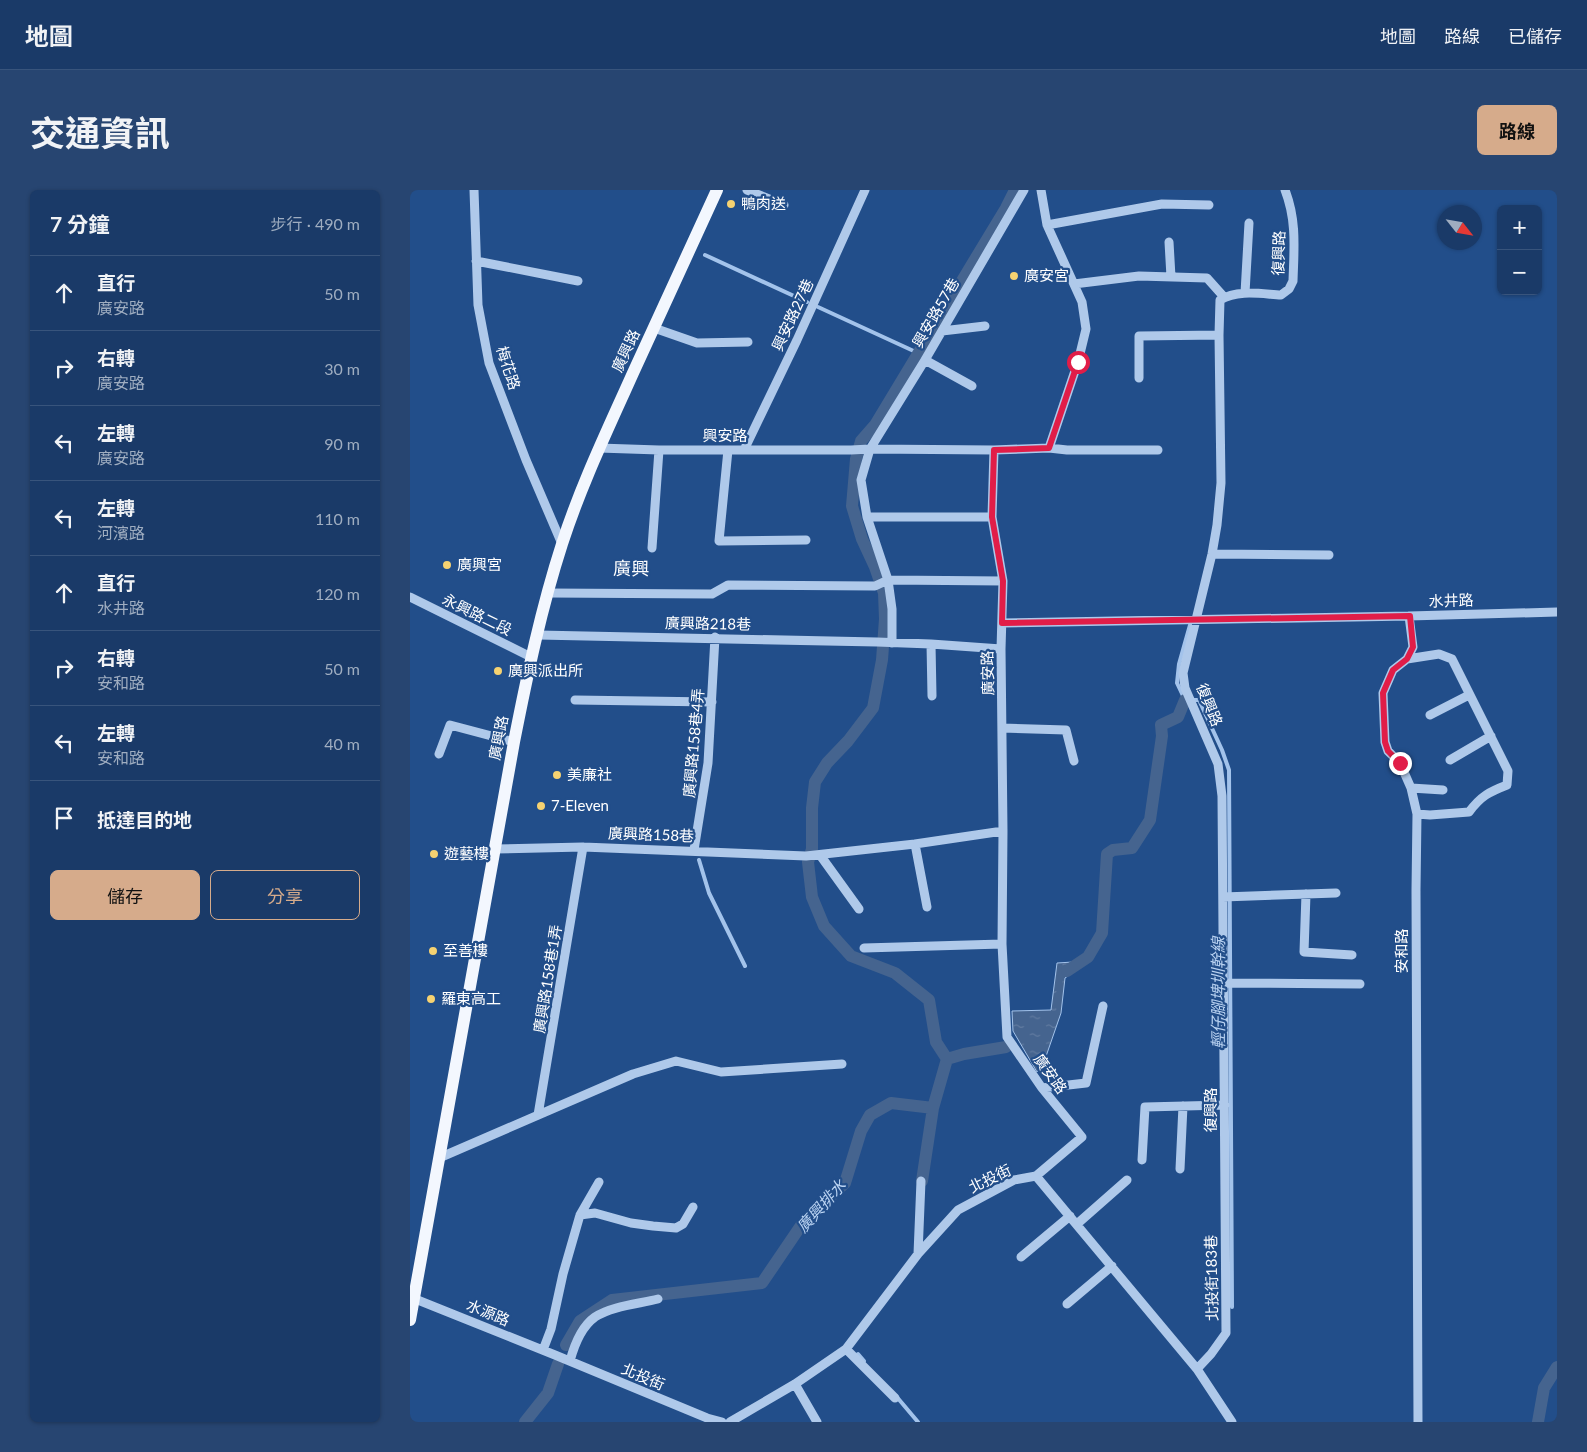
<!DOCTYPE html>
<html lang="zh-TW">
<head>
<meta charset="utf-8">
<style>
	body { margin:0; font-family:Lato,"Noto Sans TC",sans-serif; background:#274571; color:#f1f3f6 }
	.controls { position:absolute; right:15px; top:15px; display:grid; overflow:hidden; border-radius:8px; box-shadow:0 1px 4px #0004 }
	.controls button { width:45px; height:45px; display:grid; place-items:center; padding:0; border:0; border-bottom:1px solid #38547c; background:#1a3a68; color:#f1f3f6; font:25px sans-serif }
	.compass { position:absolute; left:1027px; top:15px; width:45px; height:45px; border-radius:50%; background:#1a3a68; box-shadow:0 1px 4px #0004; rotate:121deg }
	.stop { position:absolute; width:15px; height:15px; margin:-11px; border:4px solid #e11d48; border-radius:50%; background:#fff }
	.stop.end { background:#e11d48; border-color:#fff; box-shadow:0 1px 5px #0008 }
	.list { margin:0; padding:0; list-style:none }
	h2 { display:flex; justify-content:space-between; align-items:center; height:65px; margin:0; padding:0 20px; font-size:21px }
	h2 small { font-size:16px; font-weight:400; color:#9fadc0 }
	.list li { display:grid; grid-template-columns:32px 1fr auto; gap:15px; align-items:center; box-sizing:border-box; height:75px; padding:0 20px; border-top:1px solid #38547c }
	.list b { display:block; font-size:19px; white-space:nowrap }
	.list p { margin:0; font-size:16px; white-space:nowrap; color:#9fadc0 }
	.list em { font-size:16px; font-style:normal; color:#9fadc0 }
	.actions { display:flex; gap:10px; padding:15px 20px }
	.actions a { flex:1; padding:11px 0; border:1px solid #d6ab8b; border-radius:8px; text-align:center; font-size:18px; color:#d6ab8b }
	.actions .main { background:#d6ab8b; color:#111 }
	.icon { flex:none; width:28px; height:28px; fill:none; stroke:currentColor; stroke-width:2; stroke-linecap:round; stroke-linejoin:round }
	.map { position:relative; flex:none; width:1147px; height:1232px; overflow:hidden; border-radius:8px }
	header { display:flex; align-items:center; gap:30px; box-sizing:border-box; height:70px; padding:0 25px; background:#1a3a68; border-bottom:1px solid #38547c }
	header strong { font-size:24px }
	nav { display:flex; gap:28px; margin-inline-start:auto; font-size:18px }
	.intro { display:flex; align-items:center; justify-content:space-between; box-sizing:border-box; height:120px; padding:0 30px }
	h1 { margin:0; font-size:35px }
	.button { padding:12px 22px; border-radius:8px; background:#d6ab8b; color:#111; font-size:18px; font-weight:700 }
	main { display:flex; gap:30px; padding:0 30px }
	aside { flex:1; background:#1a3a68; border-radius:8px; box-shadow:0 1px 4px #0004 }
	.map>svg:first-child { display:block }
	.water { fill:url(#water-ripples); stroke:#a3c3eb }
	.lines { fill:none; stroke-linecap:round; stroke-linejoin:round }
	.stream { stroke:#a3c3eb; stroke-width:4 }
	.canal { stroke:#45648f; stroke-width:12 }
	.minor { stroke:#afc9ea; stroke-width:9 }
	.major { stroke:#f3f7fe; stroke-width:12 }
	.route { stroke:#e11d48; stroke-width:6 }
	.poi-dot { fill:#f6d271; stroke:#224e8a; stroke-width:2 }
	.labels { text-anchor:middle; stroke-width:4.5; stroke-linejoin:round; paint-order:stroke }
	.poi-label { font-size:15px; fill:#fff; stroke:#224e8a; text-anchor:start }
	.street-label { font-size:15px; fill:#fff; stroke:#224e8a }
	.water-label { font-size:16px; font-style:italic; fill:#bad3f2; stroke:#224e8a }
	.quarter-label { font-size:18px; fill:#fff; stroke:#224e8a }
</style>
</head>
<body>
<header>
<strong>地圖</strong>
<nav><a>地圖</a><a>路線</a><a>已儲存</a></nav>
</header>
<div class="intro"><h1>交通資訊</h1><a class="button">路線</a></div>
<main>
<aside>
<h2>7 分鐘<small>步行 · 490 m</small></h2>
<ul class="list">
<li><svg class="icon" aria-label="ahead" viewBox="0 0 24 24"><path d="M12 20V5M6 11l6-6 6 6"/></svg><div><b>直行</b><p>廣安路</p></div><em>50 m</em></li>
<li><svg class="icon" aria-label="right" viewBox="0 0 24 24"><path d="M7 20v-9h11M14 6l5 5-5 5"/></svg><div><b>右轉</b><p>廣安路</p></div><em>30 m</em></li>
<li><svg class="icon" aria-label="left" viewBox="0 0 24 24"><path d="M17 20v-9H6M10 6l-5 5 5 5"/></svg><div><b>左轉</b><p>廣安路</p></div><em>90 m</em></li>
<li><svg class="icon" aria-label="left" viewBox="0 0 24 24"><path d="M17 20v-9H6M10 6l-5 5 5 5"/></svg><div><b>左轉</b><p>河濱路</p></div><em>110 m</em></li>
<li><svg class="icon" aria-label="ahead" viewBox="0 0 24 24"><path d="M12 20V5M6 11l6-6 6 6"/></svg><div><b>直行</b><p>水井路</p></div><em>120 m</em></li>
<li><svg class="icon" aria-label="right" viewBox="0 0 24 24"><path d="M7 20v-9h11M14 6l5 5-5 5"/></svg><div><b>右轉</b><p>安和路</p></div><em>50 m</em></li>
<li><svg class="icon" aria-label="left" viewBox="0 0 24 24"><path d="M17 20v-9H6M10 6l-5 5 5 5"/></svg><div><b>左轉</b><p>安和路</p></div><em>40 m</em></li>
<li><svg class="icon" aria-label="arrive" viewBox="0 0 24 24"><path d="M6 21V4h12l-3 4 3 4H6"/></svg><div><b>抵達目的地</b></div></li>
</ul>
<div class="actions"><a class="main">儲存</a><a>分享</a></div>
</aside>
<div class="map">
<svg width="1147" height="1232" viewBox="0 0 1147 1232">
	<defs>
		<pattern id="water-ripples" width="26" height="14" patternUnits="userSpaceOnUse" patternTransform="scale(1.25)"><rect width="26" height="14" fill="#45648f"/><path d="M2 4q2-2 4 0t4 0M15 11q2-2 4 0t4 0" fill="none" stroke="#617ba0"/></pattern>
	</defs>
	<rect width="100%" height="100%" fill="#224e8a"/>
	<path class="water" d="M679,771L655,788L651,823L633,875L627,882L603,841L602,821L641,820L647,773Z"/>
	<g class="lines">
		<path class="stream" d="M295,65L397,112
			M408,117L508,163
			M780,435L769,474L767,493L775,510H789L812,560L819,580L822,1117
			M289,670L299,703L335,776
			M448,1164L454,1171
			M486,1206L508,1232"/>
		<path class="canal" d="M657,781L678,767L692,743L697,664L703,660L722,658L740,630L752,546L751,535L768,527L775,510
			M537,869L526,852L519,810L485,783L441,766L414,736L402,707L398,672L402,659V618L405,592L417,573L438,551L463,518L472,470L475,429L474,403L465,377L452,349L442,316L446,269L451,251L465,235L596,18L605,0
			M537,869L554,864L596,857
			M512,991L523,918
			M156,1155L170,1131L202,1110L352,1093L392,1034L435,993L451,941L460,925L481,913L523,918L537,869
			M115,1232L138,1203L148,1174
			M1128,1232L1134,1198L1147,1177"/>
		<path class="minor" d="M64,0L68,115L79,173L116,270L152,354
			M337,0L374,15
			M637,35L752,14L799,15
			M759,52L761,87
			M66,71L168,91
			M664,94L729,86L797,88L814,107
			M835,103L839,33
			M244,138L287,153L338,152
			M532,141L575,136
			M515,170L562,196
			M729,188V146L809,145
			M189,258L249,260H441L460,259L584,260L639,258L668,172L676,139L672,112L637,35L631,0
			M639,258L657,260H748
			M318,260L309,351L396,350
			M334,260L387,150L455,0
			M584,260L582,327L593,391L591,459L593,641L592,754L597,847L632,898L672,947L626,986
			M457,327H582
			M242,358L249,260
			M802,364L919,365
			M138,403L302,404L318,395L465,396L478,390L593,391
			M0,407L121,467
			M999,426L1003,457L997,469L983,480L973,503L975,552L978,561L990,573L1001,598L1007,624L1006,700L1008,1232
			M592,433L999,426L1147,422
			M128,445L467,452L521,454L591,459
			M482,453V419L478,390L457,327L451,290L460,259L515,170L614,0
			M521,454L522,506
			M997,469L1029,464L1042,469L1098,581L1097,595C1079,602 1071,606 1059,622L1020,625L1007,624
			M165,510L302,512
			M1020,525L1059,505
			M592,538L656,540L664,571
			M29,564L40,535L104,552
			M1040,570L1081,546
			M1001,598L1033,600
			M505,654L517,717
			M85,659L173,657L396,666L505,654L593,641
			M284,660L298,573L305,447
			M410,665L449,719
			M896,704L894,762L942,765
			M813,707L926,703
			M454,758L592,754
			M814,793L950,794
			M632,898L676,893L693,816
			M128,925L173,657
			M29,968L223,884L266,871L311,882L432,874
			M732,970L735,917L815,915
			M770,979L773,916
			M170,1025L189,992
			M667,1034L717,990
			M508,1064L511,991
			M611,1067L660,1026
			M0,1107L145,1165L297,1228L312,1232
			M657,1114L702,1076
			M436,1159L485,1208
			M133,1160L141,1139L153,1084L170,1025L185,1023L221,1033L243,1036L266,1038L273,1034L283,1017
			M160,1171C164,1156 171,1137 185,1127C202,1116 228,1114 248,1109
			M787,1179L801,1164L816,1143L812,606L808,574L775,498L773,483L802,364L807,335L811,293L809,145L810,110C828,99 852,104 871,105L879,99L883,91C884,59 887,31 875,0
			M385,1194L407,1232
			M320,1232L385,1194L436,1159L508,1064L548,1020L604,990L626,986L787,1179L822,1232"/>
		<path class="major" d="M0,1130L104,552C117,486 131,419 152,354C171,295 198,239 223,183C251,122 279,61 307,0"/>
	</g>
	<g class="lines">
		<path class="route" d="M668,172L639,258L584,260L582,327L593,391L592,433L1000,426L1003,457L997,469L983,480L973,503L975,552L978,561L990,573"/>
	</g>
	<g class="poi-dot">
		<circle cx="321" cy="14" r="5"/>
		<circle cx="604" cy="86" r="5"/>
		<circle cx="37" cy="375" r="5"/>
		<circle cx="88" cy="481" r="5"/>
		<circle cx="147" cy="585" r="5"/>
		<circle cx="131" cy="616" r="5"/>
		<circle cx="24" cy="664" r="5"/>
		<circle cx="23" cy="761" r="5"/>
		<circle cx="21" cy="809" r="5"/>
	</g>
	<g class="labels">
		<g class="poi-label">
			<text x="331" y="19">鴨肉送</text>
			<text x="614" y="91">廣安宮</text>
			<text x="47" y="380">廣興宮</text>
			<text x="98" y="486">廣興派出所</text>
			<text x="157" y="590">美廉社</text>
			<text x="141" y="621">7-Eleven</text>
			<text x="34" y="669">遊藝樓</text>
			<text x="33" y="766">至善樓</text>
			<text x="31" y="814">羅東高工</text>
		</g>
		<g class="street-label">
			<text transform="translate(869 63) rotate(-88)" y="5">復興路</text>
			<text transform="translate(526 123) rotate(-60)" y="5">興安路57巷</text>
			<text transform="translate(383 125) rotate(-65)" y="5">興安路27巷</text>
			<text transform="translate(216 161) rotate(-65)" y="5">廣興路</text>
			<text transform="translate(98 178) rotate(72)" y="5">梅花路</text>
			<text x="315" y="251">興安路</text>
			<text transform="translate(1041 411) rotate(-2)" y="5">水井路</text>
			<text transform="translate(67 425) rotate(26)" y="5">永興路二段</text>
			<text transform="translate(298 434) rotate(1)" y="5">廣興路218巷</text>
			<text transform="translate(578 483) rotate(-91)" y="5">廣安路</text>
			<text transform="translate(799 515) rotate(68)" y="5">復興路</text>
			<text transform="translate(89 548) rotate(-79)" y="5">廣興路</text>
			<text transform="translate(284 553) rotate(-85)" y="5">廣興路158巷4弄</text>
			<text transform="translate(241 645) rotate(2)" y="5">廣興路158巷</text>
			<text transform="translate(992 761) rotate(-90)" y="5">安和路</text>
			<text transform="translate(138 789) rotate(-81)" y="5">廣興路158巷1弄</text>
			<text transform="translate(640 884) rotate(54)" y="5">廣安路</text>
			<text transform="translate(801 920) rotate(-90)" y="5">復興路</text>
			<text transform="translate(580 989) rotate(-26)" y="5">北投街</text>
			<text transform="translate(802 1088) rotate(-91)" y="5">北投街183巷</text>
			<text transform="translate(78 1123) rotate(22)" y="5">水源路</text>
			<text transform="translate(233 1187) rotate(23)" y="5">北投街</text>
		</g>
		<g class="water-label">
			<text transform="translate(808 803) rotate(-90)" y="6">輕仔腳埤圳幹線</text>
			<text transform="translate(411 1016) rotate(-48)" y="6">廣興排水</text>
		</g>
		<g class="quarter-label">
			<text x="221" y="385">廣興</text>
		</g>
	</g>
</svg>
<div class="controls">
<button>+</button>
<button>−</button>
</div>
<svg class="compass" viewBox="-18 -18 36 36"><path d="M0-13l5 13h-10z" fill="#e53935"/><path d="M0 13l5-13h-10z" fill="#9fadc0"/></svg>
<div class="stop" style="left:668px;top:172px"></div>
<div class="stop end" style="left:990px;top:573px"></div>
</div>
</main>
</body>
</html>
